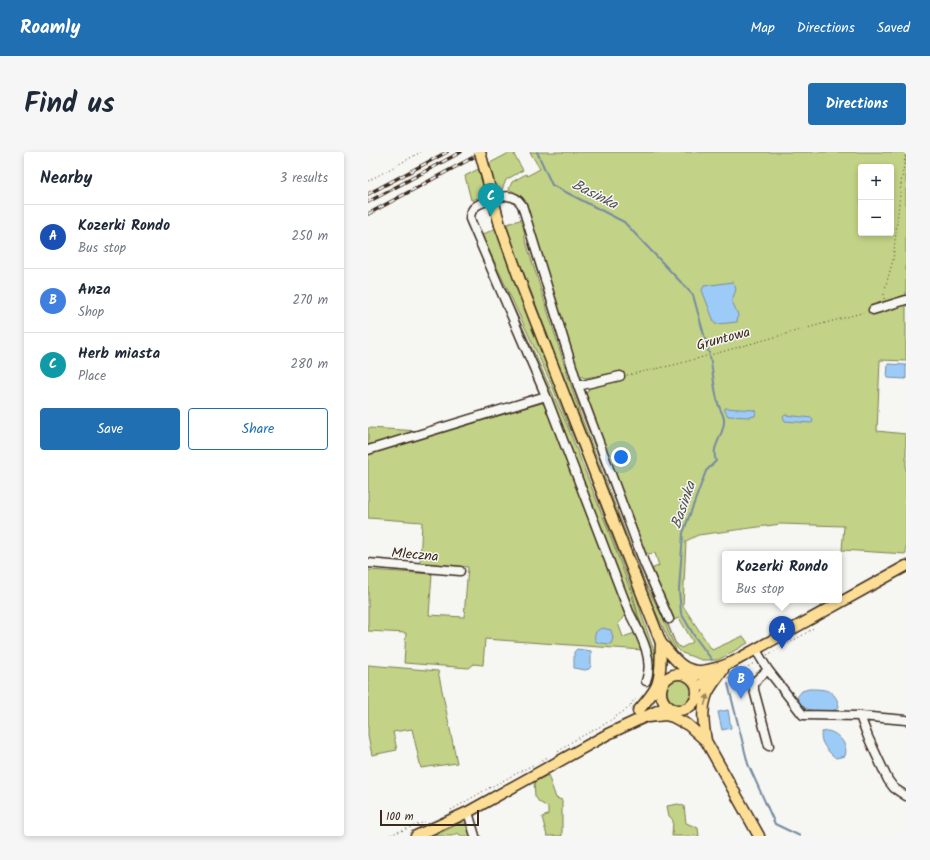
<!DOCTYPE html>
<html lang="en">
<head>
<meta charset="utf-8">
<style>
	body { margin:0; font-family:Kalam,sans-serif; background:#f6f6f7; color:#1f2937 }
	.controls { position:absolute; right:12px; top:12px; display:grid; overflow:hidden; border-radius:4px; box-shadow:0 2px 6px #0003 }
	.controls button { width:36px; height:36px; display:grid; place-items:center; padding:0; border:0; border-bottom:1px solid #e0e1e3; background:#fff; color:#1f2937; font:20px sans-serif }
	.scale { position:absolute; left:12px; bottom:10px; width:99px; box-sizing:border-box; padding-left:4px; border:2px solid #3b2a1e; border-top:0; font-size:11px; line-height:14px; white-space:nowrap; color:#3b2a1e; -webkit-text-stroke:3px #f6f6f2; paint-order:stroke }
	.you { position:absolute; left:253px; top:305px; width:14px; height:14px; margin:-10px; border:3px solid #fff; border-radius:50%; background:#1a73e8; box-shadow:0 0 0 6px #1a73e833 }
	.badge { display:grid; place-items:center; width:26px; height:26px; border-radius:50%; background:#1f6fb2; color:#fff; font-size:13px; font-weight:700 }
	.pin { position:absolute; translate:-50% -33px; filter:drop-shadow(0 1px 2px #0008) }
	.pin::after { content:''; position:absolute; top:21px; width:14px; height:12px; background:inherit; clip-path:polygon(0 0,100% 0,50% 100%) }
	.popup { position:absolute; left:354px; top:399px; width:120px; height:52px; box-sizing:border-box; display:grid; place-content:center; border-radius:4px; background:#fff; filter:drop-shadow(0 1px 3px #0005); font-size:13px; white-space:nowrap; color:#747a83 }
	.popup b { font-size:15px; color:#1f2937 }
	.popup::after { content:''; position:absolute; left:50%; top:100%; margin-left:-8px; border:8px solid transparent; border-top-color:#fff }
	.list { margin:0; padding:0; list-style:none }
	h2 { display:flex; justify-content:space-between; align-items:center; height:52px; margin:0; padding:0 16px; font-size:17px }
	h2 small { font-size:13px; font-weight:400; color:#747a83 }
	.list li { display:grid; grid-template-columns:26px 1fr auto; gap:12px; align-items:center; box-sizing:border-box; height:64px; padding:0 16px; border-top:1px solid #e0e1e3 }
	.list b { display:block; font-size:15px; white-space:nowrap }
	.list p { margin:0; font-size:13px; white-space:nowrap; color:#747a83 }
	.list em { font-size:13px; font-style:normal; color:#747a83 }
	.actions { display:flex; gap:8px; padding:12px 16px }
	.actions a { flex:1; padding:9px 0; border:1px solid #1f6fb2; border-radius:4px; text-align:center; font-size:14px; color:#1f6fb2 }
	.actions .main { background:#1f6fb2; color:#fff }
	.map { position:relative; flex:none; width:538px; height:684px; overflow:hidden; border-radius:4px }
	header { display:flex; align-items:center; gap:24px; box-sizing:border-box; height:56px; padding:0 20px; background:#1f6fb2; color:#fff }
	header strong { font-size:19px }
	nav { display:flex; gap:22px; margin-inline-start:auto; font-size:14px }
	.intro { display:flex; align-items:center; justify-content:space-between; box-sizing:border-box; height:96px; padding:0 24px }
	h1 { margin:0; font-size:28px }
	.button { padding:10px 18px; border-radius:4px; background:#1f6fb2; color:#fff; font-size:14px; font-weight:700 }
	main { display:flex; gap:24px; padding:0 24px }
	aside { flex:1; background:#fff; border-radius:4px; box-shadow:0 2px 6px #0003 }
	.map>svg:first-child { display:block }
	.green { fill:#c2d286; stroke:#7e7e52; fill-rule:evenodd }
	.water { fill:#9dcbf8; stroke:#768ba1 }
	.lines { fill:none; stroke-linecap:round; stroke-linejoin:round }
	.stream { stroke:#768ba1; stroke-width:2 }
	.minor-casing { stroke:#3b2a1e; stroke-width:11 }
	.major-casing { stroke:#3b2a1e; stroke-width:13 }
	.path { stroke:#3b2a1e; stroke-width:1; stroke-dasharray:1 3; stroke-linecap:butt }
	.minor { stroke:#f6f6f2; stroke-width:8 }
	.major { stroke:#fcde96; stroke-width:10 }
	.rail-casing { stroke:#3b2a1e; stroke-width:3.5 }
	.rail { stroke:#f6f6f2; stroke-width:2; stroke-dasharray:6; stroke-linecap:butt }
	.major-bridge-casing { stroke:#3b2a1e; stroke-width:13; stroke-linecap:butt }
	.major-bridge { stroke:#fcde96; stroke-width:10 }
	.oneway { fill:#9c845a }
	.labels { text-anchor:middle; stroke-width:3; stroke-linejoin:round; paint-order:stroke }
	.street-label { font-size:14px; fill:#3b2a1e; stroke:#f6f6f2 }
	.water-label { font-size:15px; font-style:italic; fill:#545254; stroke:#f6f6f2 }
</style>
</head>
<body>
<header>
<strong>Roamly</strong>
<nav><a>Map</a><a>Directions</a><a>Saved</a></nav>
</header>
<div class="intro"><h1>Find us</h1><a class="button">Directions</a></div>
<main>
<aside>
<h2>Nearby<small>3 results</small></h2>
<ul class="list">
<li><span class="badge" style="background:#1a4fb4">A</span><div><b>Kozerki Rondo</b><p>Bus stop</p></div><em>250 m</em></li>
<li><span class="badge" style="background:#3f7fe0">B</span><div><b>Anza</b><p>Shop</p></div><em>270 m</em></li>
<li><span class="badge" style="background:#0f9aa8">C</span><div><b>Herb miasta</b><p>Place</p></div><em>280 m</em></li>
</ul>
<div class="actions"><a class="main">Save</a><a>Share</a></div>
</aside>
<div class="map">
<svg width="538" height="684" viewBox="0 0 538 684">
	<rect width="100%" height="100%" fill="#f6f6f2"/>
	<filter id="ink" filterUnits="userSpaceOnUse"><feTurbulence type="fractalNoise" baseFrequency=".025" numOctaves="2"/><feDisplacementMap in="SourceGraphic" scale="8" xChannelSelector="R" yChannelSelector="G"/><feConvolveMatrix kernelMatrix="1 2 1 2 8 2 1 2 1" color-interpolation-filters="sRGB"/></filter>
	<g filter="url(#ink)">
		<path class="green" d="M143,0H150L146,3L155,18L138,28L133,40L103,48L97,24Z
			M162,0H538V209L512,208L509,279L538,282V402L474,398L476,374L413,372L330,383L318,389L315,454L344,498L375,484L380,491L350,508H334L314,501L309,496L296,465L280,433L211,254L163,100L158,83L157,71L207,232L307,490L313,496L325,490L311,466L306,468L284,421L285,416L291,414L287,401L281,402L276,400L226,267V263L218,242L222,235L253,228L252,220L217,226L212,224L210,222L159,58V52L154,45L141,37L144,30L158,22L159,24L172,17ZM493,15H523V81H493Z
			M155,67L157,87L212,262L277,431L293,462L308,498L306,499L277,437L142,85L139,72Z
			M128,76L267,439L274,464L289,508L285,507L270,463L264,438L216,310L182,229L114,83Z
			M114,88L121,101L199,273L241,380L263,440L271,468L268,469Z
			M174,251L178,254L257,461L255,467L250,471L255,485L267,481L275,498L117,487L115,513L106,512L101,516L36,511L38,481L0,479V418L64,422L61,463L96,465L100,415L52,411L54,370L0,366V301Z
			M0,276L52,279L0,294Z
			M0,513L70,519L89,611L53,616L44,577L25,580L29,598L4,603L0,584Z
			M299 540a13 13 0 1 1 26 0a13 13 0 1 1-26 0Z
			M180,623L188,646L194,648V684H179L174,665L180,663V655L171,650L167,644L166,630Z
			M310,652L316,654L318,671L330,676L331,684H304L305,668L301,664L299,654Z
			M94,670L99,672L103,684H94L89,681L84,684H66Z"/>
		<path class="water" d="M365,130L368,137L364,149L370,163L369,170L350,172H347L334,138L336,134Z
			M520,212L538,213V227L519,226Z
			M357,256L386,258L388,260L387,264L382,265L360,264L357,259Z
			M417,263L444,266L445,270L443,271L417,269L415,265Z
			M234,476L243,478L245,486L243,492L232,491L227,489C226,482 227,479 234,476Z
			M209,497L223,499V514L221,517L217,518L206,516V500Z
			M441,537C456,537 468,537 471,555C465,562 445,560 437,556C433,553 431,549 429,545L434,539Z
			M360,558L363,576L354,578L350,560Z
			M460,579C470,581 481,593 477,604L468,606C461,601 450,589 454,580Z"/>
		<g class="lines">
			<path class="stream" d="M169,0L184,33L256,70L325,143L341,201
				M342,205C345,220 346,236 350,251C351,257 356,262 356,268C357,283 342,294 348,309L338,319L315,381L311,438L313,461L327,485L344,508
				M360,532L380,612L407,672L432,684"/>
			<g class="minor-casing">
				<path id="minor" d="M505,158L538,148
					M210,234L252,224
					M0,298L178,244
					M0,411L92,419
					M388,498L400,518L435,563L492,564L500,585L520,628L526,636L538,644
					M400,518L386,530V538L401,594
					M278,529C287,506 271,480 261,460L178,244L102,67C102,54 112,51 123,48C135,44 146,40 154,53L210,234L277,413L301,467
					M492,564L538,568
					M100,660L107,684"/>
			</g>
			<g class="major-casing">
				<path id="major" d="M132,73L155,137L293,491C304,503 313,519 331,519C338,519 346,516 353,515
					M293 540a18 18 0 1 1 36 0a18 18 0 1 1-36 0Z
					M322,525L337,521L365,510L538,414
					M329,536L351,521
					M270,559C277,551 285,542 289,533C294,520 292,505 293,491
					M280,565L297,563L305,565L320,573L338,589L391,684
					M338,589C336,575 333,559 338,545C341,535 349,527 355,518
					M48,684L100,660L240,582L300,554"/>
			</g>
			<path class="path" d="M0,29L53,0
				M516,147V140L525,108L533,32L538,0
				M259,223L306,213L497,160
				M399,503L435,483L447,475
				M360,527L386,511
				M263,553V551L268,547
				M187,602L205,589L237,572L262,555
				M83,658L121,636L180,605
				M19,684L57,670"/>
			<use href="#minor" class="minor"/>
			<use href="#major" class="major"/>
			<g class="rail-casing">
				<path id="rail" d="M0,42L79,0
					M0,50L93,0
					M0,62L115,0"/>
			</g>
			<use href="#rail" class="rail"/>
			<g class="major-bridge-casing">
				<path id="major-bridge" d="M112,0L132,73"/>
			</g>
			<use href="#major-bridge" class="major-bridge"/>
		</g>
		<defs><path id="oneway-solid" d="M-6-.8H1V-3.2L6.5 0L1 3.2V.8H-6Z"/></defs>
		<use class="oneway" href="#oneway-solid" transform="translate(338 548) rotate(-74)"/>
	</g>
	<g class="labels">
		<g class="street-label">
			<text transform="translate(355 186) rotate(-15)" y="5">Gruntowa</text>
			<text transform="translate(47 402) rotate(5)" y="5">Mleczna</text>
		</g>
		<g class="water-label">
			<text transform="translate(227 42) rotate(27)" y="5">Basinka</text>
			<text transform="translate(315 353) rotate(-71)" y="5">Basinka</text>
		</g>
	</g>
</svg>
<div class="controls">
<button>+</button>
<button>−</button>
</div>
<div class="scale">100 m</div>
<div class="you"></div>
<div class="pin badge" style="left:414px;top:497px;background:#1a4fb4">A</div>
<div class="popup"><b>Kozerki Rondo</b>Bus stop</div>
<div class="pin badge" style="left:373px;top:547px;background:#3f7fe0">B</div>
<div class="pin badge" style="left:123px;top:64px;background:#0f9aa8">C</div>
</div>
</main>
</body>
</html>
